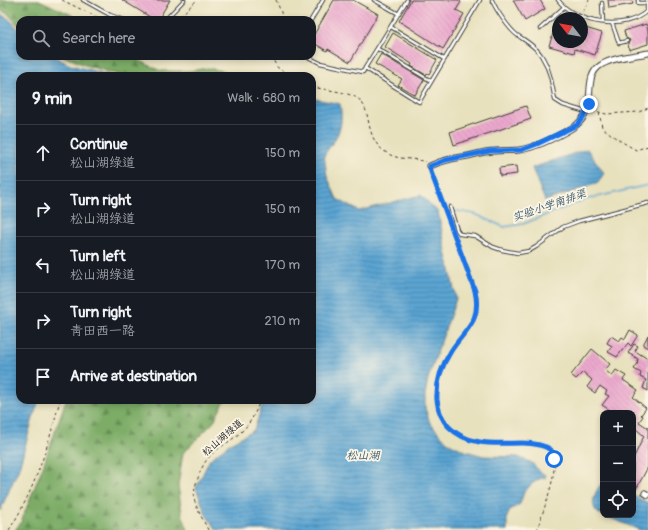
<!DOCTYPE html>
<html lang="en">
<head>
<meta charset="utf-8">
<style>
	body { margin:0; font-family:Pangolin,"LXGW WenKai TC",sans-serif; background:#242831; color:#f1f3f6 }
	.controls { position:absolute; right:12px; bottom:12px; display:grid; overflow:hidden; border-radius:8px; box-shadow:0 2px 6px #0003 }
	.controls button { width:36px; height:36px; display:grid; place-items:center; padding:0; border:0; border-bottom:1px solid #363941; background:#171b24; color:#f1f3f6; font:20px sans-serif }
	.compass { position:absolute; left:552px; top:12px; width:36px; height:36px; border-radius:50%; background:#171b24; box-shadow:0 2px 6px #0003; rotate:301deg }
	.stop { position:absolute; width:12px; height:12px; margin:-9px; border:3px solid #1a73e8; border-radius:50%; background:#fff }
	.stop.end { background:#1a73e8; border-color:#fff; box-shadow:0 1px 4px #0008 }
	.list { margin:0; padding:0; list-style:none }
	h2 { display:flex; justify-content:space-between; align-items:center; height:52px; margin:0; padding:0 16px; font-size:17px }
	h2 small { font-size:13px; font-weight:400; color:#9ea1a6 }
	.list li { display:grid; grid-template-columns:26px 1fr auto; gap:12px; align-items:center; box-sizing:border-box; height:56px; padding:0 16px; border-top:1px solid #363941 }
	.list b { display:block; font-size:15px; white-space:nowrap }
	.list p { margin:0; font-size:13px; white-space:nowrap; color:#9ea1a6 }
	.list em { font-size:13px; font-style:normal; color:#9ea1a6 }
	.icon { flex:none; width:22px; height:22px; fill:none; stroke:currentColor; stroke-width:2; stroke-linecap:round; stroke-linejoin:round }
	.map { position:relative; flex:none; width:648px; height:530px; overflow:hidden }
	.search { position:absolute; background:#171b24; box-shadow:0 2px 6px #0003; left:16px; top:16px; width:300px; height:44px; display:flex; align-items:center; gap:10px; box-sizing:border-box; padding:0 14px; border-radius:12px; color:#9ea1a6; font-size:15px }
	.panel { position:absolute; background:#171b24; box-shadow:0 2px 6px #0003; left:16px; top:72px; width:300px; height:332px; border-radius:12px }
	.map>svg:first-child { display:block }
	.forest { fill:url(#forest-firs); stroke:#4c6441 }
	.water { fill:url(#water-rules); stroke:#3c6077 }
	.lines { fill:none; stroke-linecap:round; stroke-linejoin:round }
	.stream { stroke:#5ba4d2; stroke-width:1.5 }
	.building { fill:url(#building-back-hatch) }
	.service-casing { stroke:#3b3a34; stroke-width:4.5 }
	.minor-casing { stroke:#3b3a34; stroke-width:7 }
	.path { stroke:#3b3a34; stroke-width:1; stroke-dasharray:3 3; stroke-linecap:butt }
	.service { stroke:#fff; stroke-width:2.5 }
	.minor { stroke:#fff; stroke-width:5 }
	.route { stroke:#1a73e8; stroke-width:5 }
	.labels { text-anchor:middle; stroke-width:3.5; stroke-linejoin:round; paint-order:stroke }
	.street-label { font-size:10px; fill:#1c1c1c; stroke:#fcf5e5 }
	.water-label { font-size:11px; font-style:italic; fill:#38596e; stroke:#fcf5e5 }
</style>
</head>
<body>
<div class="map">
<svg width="648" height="530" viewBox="0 0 648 530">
	<defs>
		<pattern id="forest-firs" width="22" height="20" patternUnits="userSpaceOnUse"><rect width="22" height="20" fill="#7bac66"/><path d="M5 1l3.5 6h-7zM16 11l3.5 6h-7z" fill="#648b53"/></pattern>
		<pattern id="water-rules" width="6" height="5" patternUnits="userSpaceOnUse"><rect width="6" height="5" fill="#5ba4d2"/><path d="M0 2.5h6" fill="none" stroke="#4a85aa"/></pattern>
		<pattern id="building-back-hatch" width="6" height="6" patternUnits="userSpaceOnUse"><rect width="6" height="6" fill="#eba8cd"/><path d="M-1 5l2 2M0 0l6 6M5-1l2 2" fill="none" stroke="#c990af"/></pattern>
	</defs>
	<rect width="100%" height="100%" fill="#fcf5e5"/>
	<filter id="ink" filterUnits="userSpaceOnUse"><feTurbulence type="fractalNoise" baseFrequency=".025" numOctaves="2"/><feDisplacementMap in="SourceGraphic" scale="8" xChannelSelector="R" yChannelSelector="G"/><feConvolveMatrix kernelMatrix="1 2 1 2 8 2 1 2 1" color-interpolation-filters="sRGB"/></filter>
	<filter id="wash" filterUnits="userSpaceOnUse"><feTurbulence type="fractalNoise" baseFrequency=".012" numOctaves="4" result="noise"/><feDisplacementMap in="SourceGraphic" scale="16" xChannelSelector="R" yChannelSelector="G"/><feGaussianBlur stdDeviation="0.9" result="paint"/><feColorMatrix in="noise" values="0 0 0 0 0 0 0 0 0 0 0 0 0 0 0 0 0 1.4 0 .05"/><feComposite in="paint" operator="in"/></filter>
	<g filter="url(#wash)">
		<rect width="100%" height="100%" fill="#e8e1be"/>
		<path class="forest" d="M0,0H39L83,20H20V27L8,14L0,10Z
			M63,56H130L161,71H189L208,68L231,73L230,76H123L85,65Z
			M66,400H225L213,423L183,453L178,485L182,514L188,530H15L21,522L43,466Z"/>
		<path class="water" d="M0,14L9,19L20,31V56H53L70,65L112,76H20V400H39L33,418L19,468L0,511Z
			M316,99L340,104C344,129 338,135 324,155L327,176L337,199L359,211L421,195L438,212L456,299L428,379L425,395V408L430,423L447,442L465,451L484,456L518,457L532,463L540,472L545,475V478H541L533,483L524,492L520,504L510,510L507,517V530H217L206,515L196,488L210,459L232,442L254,430L264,400H312V101Z
			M587,149L604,173L598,183L545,201L532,168Z
			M602,483L603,515H633V495L648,503V530H640L598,513C589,505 595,491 602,483Z"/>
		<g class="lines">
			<path class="stream" d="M457,211L475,214L504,227L523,224L584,200L648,185"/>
		</g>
		<g id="blocks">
			<path class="building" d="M122,0H170L158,20H155Z
				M334,0H353L378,14L350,62L328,49L327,51L312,42V38Z
				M411,0H458L461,2L456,10L464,14L443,49L399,21Z
				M513,0H540L545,9L525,21Z
				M608,0H632L633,4L609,8Z
				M557,21H558V42H582V27L602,33L595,55L575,49L574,53L549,46Z
				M646,24L648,30V44L629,50L628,44L630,40L626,38L624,31Z
				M393,33L437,60L429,74L427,73L426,75L411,66L412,64L385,47Z
				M381,54L424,80L415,95L398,85L402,79L375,64Z
				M526,106L531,119L454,145L450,132Z
				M516,166L517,174L500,176L499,168Z
				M630,330L638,335L631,346L628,343L617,357L608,352L612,346L607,343L611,336L619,341L622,337L625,339Z
				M648,335V348L643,345Z
				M634,344L638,346L635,351L648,359V391L643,388L646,380L640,377L641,373L634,369L638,363L637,362L638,359L628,353Z
				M592,349L610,364L605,370L612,376L616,370L626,376L623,380L638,390L633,397L646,408L641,415L643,416L639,422L648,428V467L633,495V459L644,436L635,428L633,431V413H618L614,410L613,412L602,405L609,396L605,394L607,391L600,386L595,393L587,387L592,380L583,372L576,379L571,375Z"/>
		</g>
	</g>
	<g filter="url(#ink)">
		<use href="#blocks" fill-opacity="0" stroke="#3b3a34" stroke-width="1"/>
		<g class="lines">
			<g class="service-casing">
				<path id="service" d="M83,0L110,15L124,20
					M374,0L399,14
					M407,0L365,68L419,102L480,0
					M492,0C496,10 509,29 517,35C527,42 534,45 541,55C550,69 552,84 555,100L563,105L586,112
					M558,0C576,24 626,32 648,10
					M638,0V3H647
					M647,0V10
					M602,3L603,22
					M165,20L184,0
					M311,20L323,0
					M612,23L619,43L627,41
					M391,27L444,59
					M540,29L564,7
					M378,49L431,81
					M306,56L320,63L363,72L365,68
					M450,207L457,230L460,234L475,236L493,247L502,250L518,253L529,251L536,247L563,227L579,221L648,203"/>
			</g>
			<g class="minor-casing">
				<path id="minor" d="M430,166C442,160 455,158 468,156C477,154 486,151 495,151C503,150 511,151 519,150C537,147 557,137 572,128C602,110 579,79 601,65C614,57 633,56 648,53
					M645,493L648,495"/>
			</g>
			<path class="path" d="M62,0L103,20
				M276,0L281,12L282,20
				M583,12L589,0
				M176,20L197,0
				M271,56L277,67L289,76
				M312,87C325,90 345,91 357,98C374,109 362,138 387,153C399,161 413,157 425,162
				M592,110L606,114L639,112L648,108
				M599,112L602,127L617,139L636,150L648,146
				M431,171L450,222
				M454,235C462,254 478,287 476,307C475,323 466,331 457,343C443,360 432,386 438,408C457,470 550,422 554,460C556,479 543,511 537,530
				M9,530C35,490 48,446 60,400
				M208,530C204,521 198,512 195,502C193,493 195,486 198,478C208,448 221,450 241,432C251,423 256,412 260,400"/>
			<use href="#service" class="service"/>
			<use href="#minor" class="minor"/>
		</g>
	</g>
	<g class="lines" filter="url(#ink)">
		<path class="route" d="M554,459L551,450C543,444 532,443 522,443C497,443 469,447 449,427C442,420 438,410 437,400C436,382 442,365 451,351C465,329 482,322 475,291L431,172L430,166L446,160L490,151L521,150L537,144L577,125L584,116L589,104"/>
	</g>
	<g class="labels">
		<g class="street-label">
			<text transform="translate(222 437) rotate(-41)" y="4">松山湖绿道</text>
		</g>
		<g class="water-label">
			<text transform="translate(549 205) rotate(-19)" y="4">实验小学南排渠</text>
			<text x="363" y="459">松山湖</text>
		</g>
	</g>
</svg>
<div class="controls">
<button>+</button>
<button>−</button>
<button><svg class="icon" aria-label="locate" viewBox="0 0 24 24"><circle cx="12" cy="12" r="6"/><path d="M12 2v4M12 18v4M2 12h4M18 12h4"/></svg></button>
</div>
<svg class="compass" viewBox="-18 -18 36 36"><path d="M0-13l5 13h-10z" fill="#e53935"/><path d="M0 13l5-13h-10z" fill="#9ea1a6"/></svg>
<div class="stop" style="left:554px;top:459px"></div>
<div class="stop end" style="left:589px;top:104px"></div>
<div class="search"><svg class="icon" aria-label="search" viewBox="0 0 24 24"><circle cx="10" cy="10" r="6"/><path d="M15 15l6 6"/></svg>Search here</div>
<section class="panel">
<h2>9 min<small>Walk · 680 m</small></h2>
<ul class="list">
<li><svg class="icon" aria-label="ahead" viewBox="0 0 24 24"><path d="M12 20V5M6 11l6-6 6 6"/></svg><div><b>Continue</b><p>松山湖绿道</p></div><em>150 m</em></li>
<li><svg class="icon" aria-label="right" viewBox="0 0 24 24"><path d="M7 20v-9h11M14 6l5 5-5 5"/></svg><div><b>Turn right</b><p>松山湖绿道</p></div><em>150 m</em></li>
<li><svg class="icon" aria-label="left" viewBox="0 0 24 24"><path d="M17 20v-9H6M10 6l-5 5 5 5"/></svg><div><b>Turn left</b><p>松山湖绿道</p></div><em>170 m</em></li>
<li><svg class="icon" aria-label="right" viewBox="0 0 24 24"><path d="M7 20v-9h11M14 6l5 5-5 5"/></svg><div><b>Turn right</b><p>青田西一路</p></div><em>210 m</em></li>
<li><svg class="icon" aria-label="arrive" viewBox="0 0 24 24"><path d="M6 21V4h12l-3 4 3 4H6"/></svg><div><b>Arrive at destination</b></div></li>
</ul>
</section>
</div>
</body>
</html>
